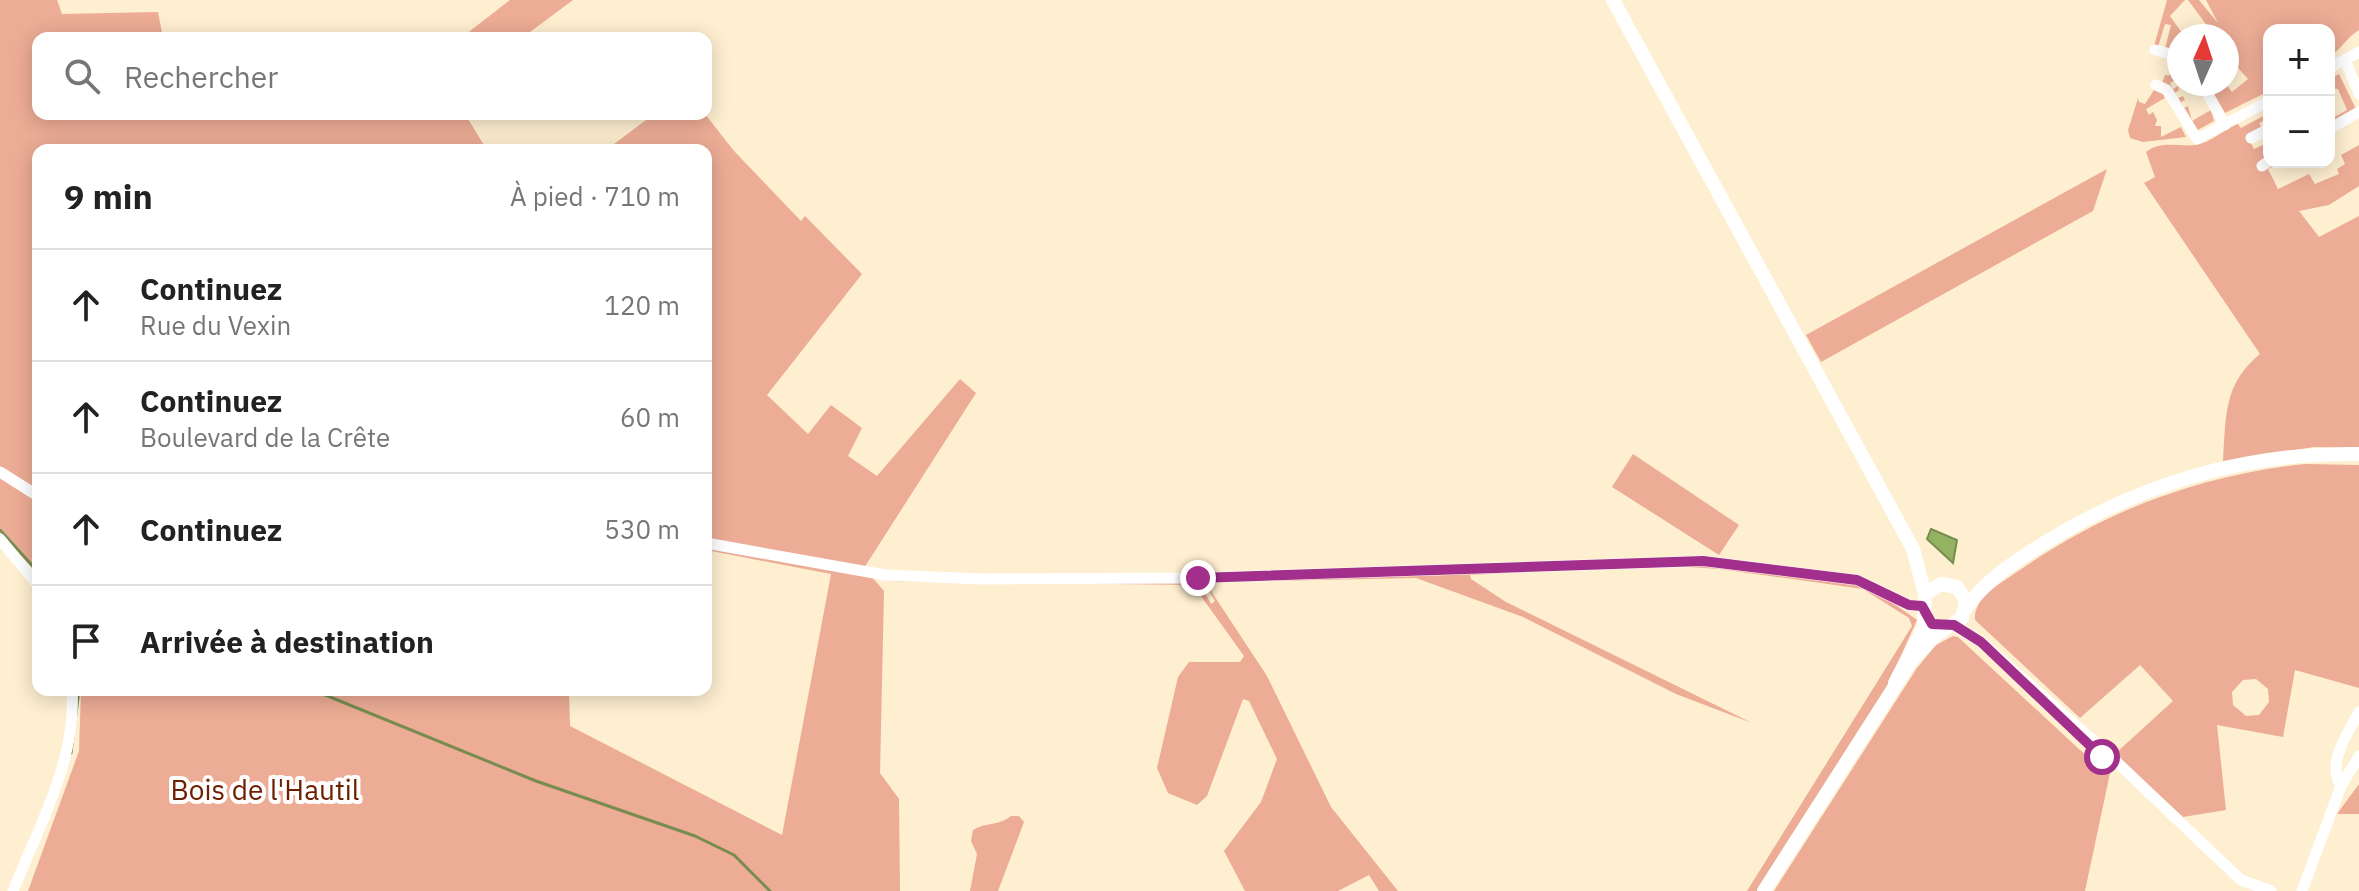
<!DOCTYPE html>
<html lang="fr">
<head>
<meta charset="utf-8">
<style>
	body { margin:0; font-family:"IBM Plex Sans",sans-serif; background:#f2f2f2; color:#222 }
	.controls { position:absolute; right:24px; top:24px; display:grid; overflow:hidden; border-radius:16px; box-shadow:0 4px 20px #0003 }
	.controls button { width:72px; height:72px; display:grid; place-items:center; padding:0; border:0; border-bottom:2px solid #e0e0e0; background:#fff; color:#222; font:40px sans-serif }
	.compass { position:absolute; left:2167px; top:24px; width:72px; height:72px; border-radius:50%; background:#fff; box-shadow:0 4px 20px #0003; rotate:3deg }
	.stop { position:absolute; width:24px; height:24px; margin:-18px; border:6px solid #a12f8b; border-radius:50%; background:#fff }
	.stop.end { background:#a12f8b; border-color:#fff; box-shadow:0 2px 8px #0008 }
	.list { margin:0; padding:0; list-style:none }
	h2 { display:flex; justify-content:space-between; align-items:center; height:104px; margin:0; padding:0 32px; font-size:34px }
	h2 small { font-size:26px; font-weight:400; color:#767676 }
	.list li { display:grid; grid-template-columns:52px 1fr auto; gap:24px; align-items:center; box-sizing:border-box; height:112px; padding:0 32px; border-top:2px solid #e0e0e0 }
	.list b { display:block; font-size:30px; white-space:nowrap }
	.list p { margin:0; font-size:26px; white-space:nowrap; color:#767676 }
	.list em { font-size:26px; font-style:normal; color:#767676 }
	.icon { flex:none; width:44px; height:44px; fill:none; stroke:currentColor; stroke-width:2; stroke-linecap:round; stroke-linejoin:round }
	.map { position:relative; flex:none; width:2359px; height:891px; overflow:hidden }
	.search { position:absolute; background:#fff; box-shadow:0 4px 20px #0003; left:32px; top:32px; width:680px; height:88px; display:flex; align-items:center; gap:20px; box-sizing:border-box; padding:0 28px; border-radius:16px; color:#767676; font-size:30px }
	.panel { position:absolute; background:#fff; box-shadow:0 4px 20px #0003; left:32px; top:144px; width:680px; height:552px; border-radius:16px }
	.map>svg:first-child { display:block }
	.green { fill:#ecac95; fill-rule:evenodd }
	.water { fill:#94b362; stroke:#788c4f; stroke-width:2 }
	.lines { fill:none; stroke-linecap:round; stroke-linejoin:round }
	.stream { stroke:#788c4f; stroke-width:3 }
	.minor { stroke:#fff; stroke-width:11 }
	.major { stroke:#fff; stroke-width:14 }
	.route { stroke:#a12f8b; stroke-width:10 }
	.labels { text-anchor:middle; stroke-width:8; stroke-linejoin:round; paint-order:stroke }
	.park-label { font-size:28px; fill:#6c2000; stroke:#fefefe }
</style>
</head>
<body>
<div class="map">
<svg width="2359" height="891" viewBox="0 0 2359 891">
	<rect width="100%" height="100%" fill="#feefd0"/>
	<path class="green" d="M0,0H57L62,14L158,12L163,38H38V114H465L487,150H38V572L0,528Z
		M510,0H573L522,38H461Z
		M2167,0H2185L2170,16L2182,33L2176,38L2179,53L2165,49L2171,25L2165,24L2158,47L2154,46Z
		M2188,0H2199L2218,23L2206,0H2359V30C2346,38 2342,49 2329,57V30H2269V91L2225,113L2208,84H2226L2232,92L2248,79L2231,60L2227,36L2216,32L2205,36L2211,31Z
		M2174,60L2179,61V78L2170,83L2173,89L2178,86L2179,90L2175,93L2178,98L2183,96L2185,100L2181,102L2184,108L2188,106L2192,121L2211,110L2214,121L2194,132L2162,83L2165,75L2169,76Z
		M2339,74L2357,111L2329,127V120L2347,110L2338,89L2329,88V79Z
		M2154,90L2162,92L2165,98L2146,109L2149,115L2153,112L2157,120L2155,126H2161V137L2181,127L2186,137L2143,142L2130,138L2128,130L2138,98L2139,102L2145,104Z
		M2269,113V118L2259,123L2262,129L2248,137L2254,149L2263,145L2273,166L2268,169L2278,189L2309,174L2315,184L2339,174L2337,169L2345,164L2341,155L2359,145V186L2329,205L2299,211L2319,237L2359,216V448L2314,447L2223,461C2226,417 2223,384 2260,354L2144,183L2155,177L2146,152C2161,140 2179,147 2196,145C2209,143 2225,130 2237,123L2241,128Z
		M654,114H705L734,151L801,221L805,216L862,274L767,395L808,434L831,405L862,428L848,456L877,476L960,379L976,393L864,568L884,591L880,773L899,799L900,891H28L79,751L81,690H569L570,726L782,835L831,574L706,550V150H606Z
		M2107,169L2093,211L1821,362L1806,335Z
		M1633,454L1739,525L1719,555L1612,487Z
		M2305,464L2359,465V688L2295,670L2283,737L2217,725L2226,810L2183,817L2122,761L2117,752L2173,701L2140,665L2080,718L1975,620C1973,598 2001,583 2017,572C2104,511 2199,475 2305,464ZM2256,679L2268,689L2269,702L2259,715L2246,716L2233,705L2232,692L2243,680Z
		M1679,563L1866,584L1917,620L1886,689L1758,891H1747L1912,626L1909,618L1863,589L1720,569L1655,565L1470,575L1471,579L1506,602L1752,723L1676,694L1523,617L1416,578L1213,582L1211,591L1267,676L1331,807L1398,891H1379L1369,875L1338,891H1245L1224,851L1261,802L1277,759L1249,701L1243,699L1207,796L1197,805L1168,793L1157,768L1178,677L1189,662H1240L1244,656L1193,585L886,581H1189L1201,586L1211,604L1215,601L1206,585L1210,581Z
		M1953,636L1958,637L2080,750L2110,773L2085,891H1774L1917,668L1936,645Z
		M2359,784V814H2337Z
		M1011,816H1019L1024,822L998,891H970L977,854L971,841L973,830C986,822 999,826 1011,816Z"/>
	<path class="water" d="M1931,529L1957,540L1953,563L1927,539Z"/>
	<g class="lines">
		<path class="stream" d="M0,530L38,572
			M313,690L536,781L695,836L734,855L770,891
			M71,753L79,690"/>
		<path class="minor" d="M2155,50L2179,56
			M2346,62L2359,94
			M2329,68L2359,52
			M2202,84L2225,125
			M2156,85L2167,90L2197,139L2269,101
			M2329,129L2359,112
			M2251,138L2269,129
			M2262,166L2269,161
			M0,472L38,496
			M0,539L38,585
			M706,543L885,575L982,579L1198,578L1703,561L1857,580L1909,605L1922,606
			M1954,625L1981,642L2104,750L2241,880L2271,891
			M2341,786C2326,763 2348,733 2359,712
			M13,891C38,828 77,760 72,690
			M2302,891L2341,786L2359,756"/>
		<path class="major" d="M1613,0L1913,549L1925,594
			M1966,608C1986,579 2016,561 2046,542C2140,484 2247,452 2359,454
			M1764,891L1911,661L1936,635L1962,618L1966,601L1957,587L1941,584L1925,594L1924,627L1895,683"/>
	</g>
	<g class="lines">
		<path class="route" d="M1198,578L1703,561L1857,580L1909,605L1922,606L1932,624L1954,625L1981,642L2102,757"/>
	</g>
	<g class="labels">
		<g class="park-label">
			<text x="265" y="800">Bois de l'Hautil</text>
		</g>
	</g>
</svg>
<div class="controls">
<button>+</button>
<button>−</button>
</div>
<svg class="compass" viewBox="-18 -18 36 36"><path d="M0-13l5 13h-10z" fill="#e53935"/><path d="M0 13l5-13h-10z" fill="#767676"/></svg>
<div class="stop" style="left:2102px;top:757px"></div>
<div class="stop end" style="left:1198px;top:578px"></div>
<div class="search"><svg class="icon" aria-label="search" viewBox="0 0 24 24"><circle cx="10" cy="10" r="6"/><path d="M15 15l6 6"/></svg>Rechercher</div>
<section class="panel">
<h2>9 min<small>À pied · 710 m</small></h2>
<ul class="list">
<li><svg class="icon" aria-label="ahead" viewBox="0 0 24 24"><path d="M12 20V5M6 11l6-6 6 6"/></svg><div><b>Continuez</b><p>Rue du Vexin</p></div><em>120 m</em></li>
<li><svg class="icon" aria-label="ahead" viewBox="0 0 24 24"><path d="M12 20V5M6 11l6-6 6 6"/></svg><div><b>Continuez</b><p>Boulevard de la Crête</p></div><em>60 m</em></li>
<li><svg class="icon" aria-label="ahead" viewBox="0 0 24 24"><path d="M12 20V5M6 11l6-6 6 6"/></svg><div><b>Continuez</b></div><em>530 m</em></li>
<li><svg class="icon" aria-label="arrive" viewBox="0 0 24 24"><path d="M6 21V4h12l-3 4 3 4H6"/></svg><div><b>Arrivée à destination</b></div></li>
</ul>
</section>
</div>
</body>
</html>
